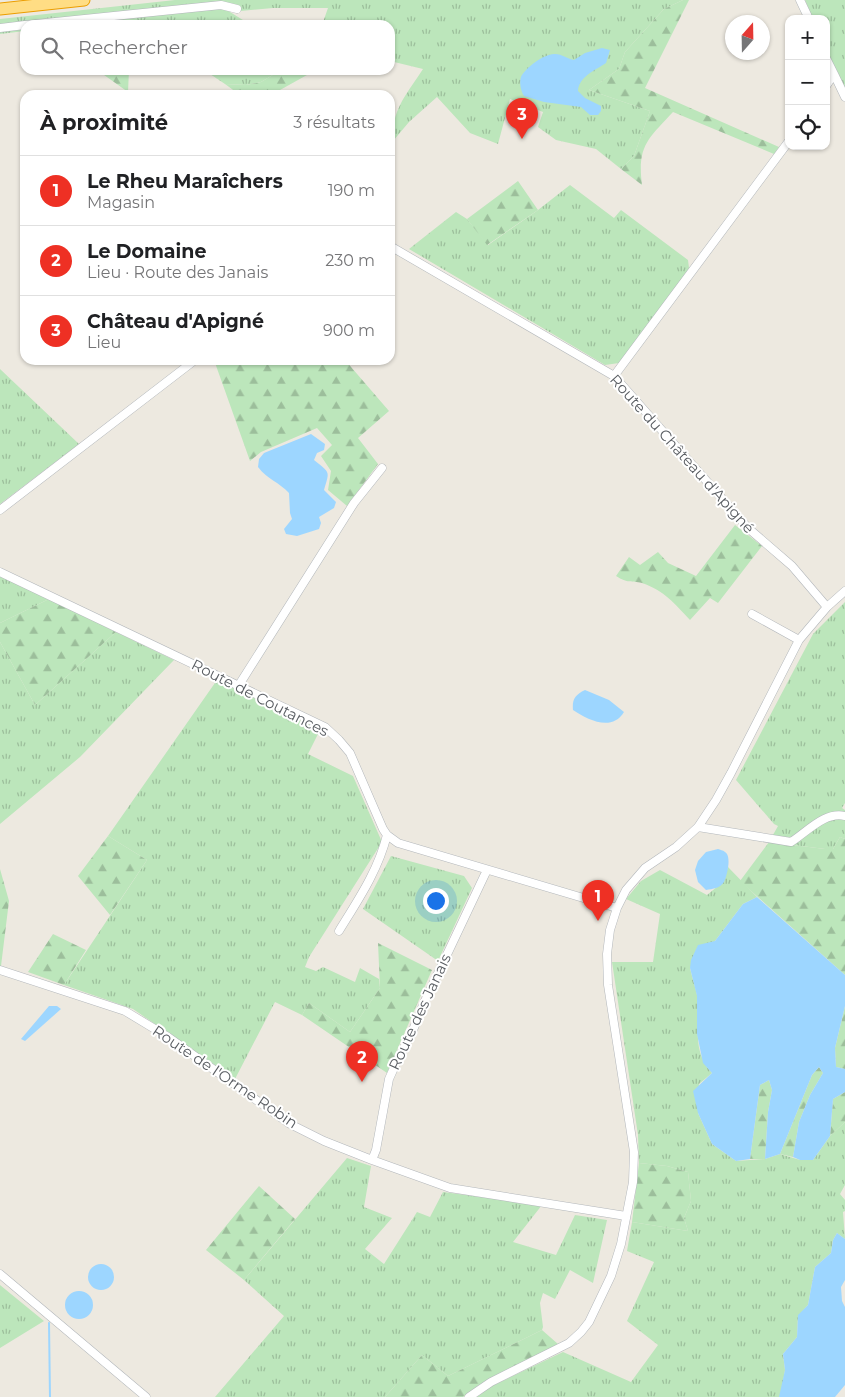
<!DOCTYPE html>
<html lang="fr">
<head>
<meta charset="utf-8">
<style>
	body { margin:0; font-family:Montserrat,sans-serif; background:#f2f2f2; color:#202124 }
	.controls { position:absolute; right:15px; top:15px; display:grid; overflow:hidden; border-radius:10px; box-shadow:0 1px 4px #0004 }
	.controls button { width:45px; height:45px; display:grid; place-items:center; padding:0; border:0; border-bottom:1px solid #e0e0e0; background:#fff; color:#202124; font:25px sans-serif }
	.compass { position:absolute; left:725px; top:15px; width:45px; height:45px; border-radius:50%; background:#fff; box-shadow:0 1px 4px #0004; rotate:20deg }
	.you { position:absolute; left:435px; top:900px; width:18px; height:18px; margin:-12px; border:4px solid #fff; border-radius:50%; background:#1a73e8; box-shadow:0 0 0 8px #1a73e833 }
	.badge { display:grid; place-items:center; width:32px; height:32px; border-radius:50%; background:#ee3024; color:#fff; font-size:16px; font-weight:700 }
	.pin { position:absolute; translate:-50% -41px; filter:drop-shadow(0 1px 2px #0008) }
	.pin::after { content:''; position:absolute; top:26px; width:18px; height:15px; background:inherit; clip-path:polygon(0 0,100% 0,50% 100%) }
	.list { margin:0; padding:0; list-style:none }
	h2 { display:flex; justify-content:space-between; align-items:center; height:65px; margin:0; padding:0 20px; font-size:21px }
	h2 small { font-size:16px; font-weight:400; color:#757577 }
	.list li { display:grid; grid-template-columns:32px 1fr auto; gap:15px; align-items:center; box-sizing:border-box; height:70px; padding:0 20px; border-top:1px solid #e0e0e0 }
	.list b { display:block; font-size:19px; white-space:nowrap }
	.list p { margin:0; font-size:16px; white-space:nowrap; color:#757577 }
	.list em { font-size:16px; font-style:normal; color:#757577 }
	.icon { flex:none; width:28px; height:28px; fill:none; stroke:currentColor; stroke-width:2; stroke-linecap:round; stroke-linejoin:round }
	.map { position:relative; flex:none; width:845px; height:1397px; overflow:hidden }
	.search { position:absolute; background:#fff; box-shadow:0 1px 4px #0004; left:20px; top:20px; width:375px; height:55px; display:flex; align-items:center; gap:12px; box-sizing:border-box; padding:0 18px; border-radius:15px; color:#757577; font-size:19px }
	.panel { position:absolute; background:#fff; box-shadow:0 1px 4px #0004; left:20px; top:90px; width:375px; height:275px; border-radius:15px }
	.map>svg:first-child { display:block }
	.grass { fill:url(#grass-tufts) }
	.forest { fill:url(#forest-firs) }
	.water { fill:#9dd6ff }
	.lines { fill:none; stroke-linecap:round; stroke-linejoin:round }
	.stream { stroke:#9dd6ff; stroke-width:2 }
	.minor-casing { stroke:#b3b7bb; stroke-width:9 }
	.highway-casing { stroke:#ec9e00; stroke-width:13 }
	.minor { stroke:#fff; stroke-width:8 }
	.highway { stroke:#ffdd84; stroke-width:11 }
	.labels { text-anchor:middle; stroke-width:4; stroke-linejoin:round; paint-order:stroke }
	.street-label { font-size:15px; fill:#595d62; stroke:#fff }
</style>
</head>
<body>
<div class="map">
<svg width="845" height="1397" viewBox="0 0 845 1397">
	<defs>
		<pattern id="grass-tufts" width="24" height="20" patternUnits="userSpaceOnUse" patternTransform="scale(1.25)"><rect width="24" height="20" fill="#bce6bb"/><path d="M3 7l-1-3M5 7V3M7 7l1-3M15 17l-1-3M17 17v-4M19 17l1-3" fill="none" stroke="#9cbe9b"/></pattern>
		<pattern id="forest-firs" width="22" height="20" patternUnits="userSpaceOnUse" patternTransform="scale(1.25)"><rect width="22" height="20" fill="#bce6bb"/><path d="M5 1l3.5 6h-7zM16 11l3.5 6h-7z" fill="#9cbe9b"/></pattern>
	</defs>
	<rect width="100%" height="100%" fill="#ede9e0"/>
	<path class="grass" d="M175,0H683L664,9L625,52L619,69L589,90L650,111L634,156L621,169L596,149L556,140L538,127L543,112L510,99L498,144L470,133L437,97L409,122L393,141C391,110 407,94 423,69L390,61V25H322L328,8H273L230,12L251,25H129V22L87,25H25V31L0,34V19Z
		M805,0H845V89L826,49V19H813Z
		M204,70H281L261,82L246,85L225,84Z
		M570,185L614,218L621,210L688,260L689,268L685,276L619,363L605,365L409,249L456,212L467,219L488,245L538,210Z
		M0,369L79,444L0,504Z
		M0,576L49,599L0,623Z
		M845,602V803L842,808L845,810V839L840,837L833,849H825L769,842L778,826L774,824L736,780L813,634Z
		M116,632L174,660L80,757L0,824V642L35,705Z
		M217,680L320,730L308,754L353,776L382,842L309,957L305,967L316,971L323,967L355,982L360,968L379,979L380,988L350,1032L309,1003L302,1015L275,1002L235,1079L133,1009L64,985L147,860L108,836Z
		M391,856L464,876L472,888L438,961L363,909Z
		M728,867L757,897L743,904L715,941L690,968C692,977 695,986 697,995C701,1023 690,1049 712,1073L699,1084L698,1113L712,1144L736,1161L765,1159L780,1154L800,1160H813L830,1136L845,1122V1185L840,1194L845,1200V1211L843,1212L845,1239L837,1233L833,1240L831,1253L815,1267L808,1305L798,1316L797,1337L783,1354L785,1370L781,1394L779,1397H477L490,1387L563,1352L631,1382L658,1345L627,1321L654,1262L627,1251L632,1222L688,1231L684,1218L691,1201L688,1172L667,1166L639,1163L638,1135L612,962H653L660,914L626,899L641,881L660,870L707,895L723,882Z
		M347,1158L371,1166L364,1207L392,1218L365,1249L384,1264L417,1212L430,1217L443,1192L542,1205L513,1242L556,1255L575,1215L607,1220L593,1283L570,1270L555,1299L543,1293L540,1303L543,1327L542,1330L448,1376L422,1355L385,1397H215L284,1316L244,1280Z
		M0,1285L44,1321L0,1348Z"/>
	<path class="forest" d="M683,0H689L645,88L779,147L774,154L673,112C648,139 637,146 642,185L621,169L634,156L650,111L589,90L619,69L625,52L664,9Z
		M97,70H129L128,92Z
		M281,70H316L271,95H240L225,84L246,85L261,82Z
		M518,181L538,210L487,245L467,219Z
		M214,360H345L389,411L358,438L378,464L347,506L328,490L331,471L321,456L332,445L317,428L261,452L250,461Z
		M735,525L762,546L718,603L710,598L690,620C674,603 665,591 642,583C631,580 628,584 616,576L629,557L640,565L658,552L668,563L696,576Z
		M49,599L116,632L35,705L0,642V623Z
		M108,836L147,860L110,915L78,876Z
		M840,837L845,839V975L740,881L769,842L825,849H833Z
		M0,869L9,901L1,966H0Z
		M53,934L86,950L64,985L28,972Z
		M378,943L432,970L387,1073L302,1015L309,1003L350,1032L380,988Z
		M845,1006V1069L836,1067L835,1048Z
		M819,1067L823,1073L810,1095L799,1122L793,1157L780,1154L812,1075Z
		M769,1080L772,1090L768,1112L765,1159H750L760,1085Z
		M845,1092V1122L830,1136L833,1099Z
		M639,1163L667,1166L688,1172L691,1201L684,1218L688,1231L632,1222Z
		M259,1186L295,1219L244,1280L206,1250Z
		M542,1330L558,1344L479,1385L463,1397H385L422,1355L448,1376Z"/>
	<path class="water" d="M602,48L610,50L606,63C596,70 579,76 578,91L585,98L601,106V111L598,115H590L581,107L544,102L524,96C521,91 519,83 521,77C525,68 545,53 555,54C562,54 568,59 574,60L585,53Z
		M311,434L325,444L324,450L317,453L314,460C330,473 330,470 324,490L336,502L334,508L319,517L321,523L319,529L297,536L286,534L284,529L292,519L290,513L289,493C279,482 268,480 258,467L259,459L264,453Z
		M585,690L609,700L624,712C612,732 588,720 573,710C572,699 575,695 585,690Z
		M718,849C720,850 723,850 725,852C732,856 727,876 724,882C720,888 713,889 706,890L698,882L695,870L698,861L706,852Z
		M757,897L845,975V1006L835,1048L836,1067L845,1069V1092L833,1099L830,1136L813,1160H800L793,1157L799,1122L810,1095L823,1073L819,1067L812,1075L780,1154L765,1159L768,1112L772,1090L769,1080L760,1085L750,1159L736,1161L712,1144L698,1113L693,1091L712,1073L703,1063L697,1034V996L690,968L691,960L698,945L715,941L743,904Z
		M49,1006H57L61,1009L25,1041L21,1039Z
		M837,1233L845,1239V1280L841,1287L842,1301L845,1307V1385L835,1397H779L785,1370L783,1354L797,1337L798,1315L808,1305L815,1267L831,1253L833,1240Z
		M88 1277a13 13 0 1 1 26 0a13 13 0 1 1-26 0Z
		M65 1305a14 14 0 1 1 28 0a14 14 0 1 1-28 0Z"/>
	<g class="lines">
		<path class="stream" d="M49,1323L50,1397"/>
		<g class="minor-casing">
			<path id="minor" d="M800,0L809,19
				M26,25L221,5L237,9
				M0,28L25,25
				M826,58L834,74
				M826,86L834,74L845,97
				M390,246L614,376L748,528L792,566L827,607
				M614,376L789,141
				M0,510L195,360
				M0,572L325,727L339,740L350,753L383,829L387,835L398,843L617,908
				M752,614L799,640
				M239,685L354,503L382,468
				M698,827L791,842C807,832 825,811 845,816
				M339,931C358,900 378,871 387,835
				M0,970L125,1011L168,1037L290,1124L324,1141L372,1160L450,1188L626,1216
				M372,1160L376,1150L389,1079L398,1059L411,1035L424,1003L487,870
				M0,1274L146,1397
				M469,1397L491,1382L569,1343L581,1332L589,1322L611,1276L621,1244L633,1182L634,1152L608,985L607,954L610,930L617,908L626,890L645,868L676,847L698,827L716,800L731,773L799,640L827,607L845,591"/>
		</g>
		<g class="highway-casing">
			<path id="highway" d="M0,9L84,0"/>
		</g>
		<use href="#minor" class="minor"/>
		<use href="#highway" class="highway"/>
	</g>
	<g class="labels">
		<g class="street-label">
			<text transform="translate(682 454) rotate(48)" y="5">Route du Château d'Apigné</text>
			<text transform="translate(260 698) rotate(27)" y="5">Route de Coutances</text>
			<text transform="translate(420 1012) rotate(-65)" y="5">Route des Janais</text>
			<text transform="translate(225 1077) rotate(34)" y="5">Route de l'Orme Robin</text>
		</g>
	</g>
</svg>
<div class="controls">
<button>+</button>
<button>−</button>
<button><svg class="icon" aria-label="locate" viewBox="0 0 24 24"><circle cx="12" cy="12" r="6"/><path d="M12 2v4M12 18v4M2 12h4M18 12h4"/></svg></button>
</div>
<svg class="compass" viewBox="-18 -18 36 36"><path d="M0-13l5 13h-10z" fill="#e53935"/><path d="M0 13l5-13h-10z" fill="#757577"/></svg>
<div class="you"></div>
<div class="pin badge" style="left:598px;top:921px">1</div>
<div class="pin badge" style="left:362px;top:1082px">2</div>
<div class="pin badge" style="left:522px;top:139px">3</div>
<div class="search"><svg class="icon" aria-label="search" viewBox="0 0 24 24"><circle cx="10" cy="10" r="6"/><path d="M15 15l6 6"/></svg>Rechercher</div>
<section class="panel">
<h2>À proximité<small>3 résultats</small></h2>
<ul class="list">
<li><span class="badge">1</span><div><b>Le Rheu Maraîchers</b><p>Magasin</p></div><em>190 m</em></li>
<li><span class="badge">2</span><div><b>Le Domaine</b><p>Lieu · Route des Janais</p></div><em>230 m</em></li>
<li><span class="badge">3</span><div><b>Château d'Apigné</b><p>Lieu</p></div><em>900 m</em></li>
</ul>
</section>
</div>
</body>
</html>
